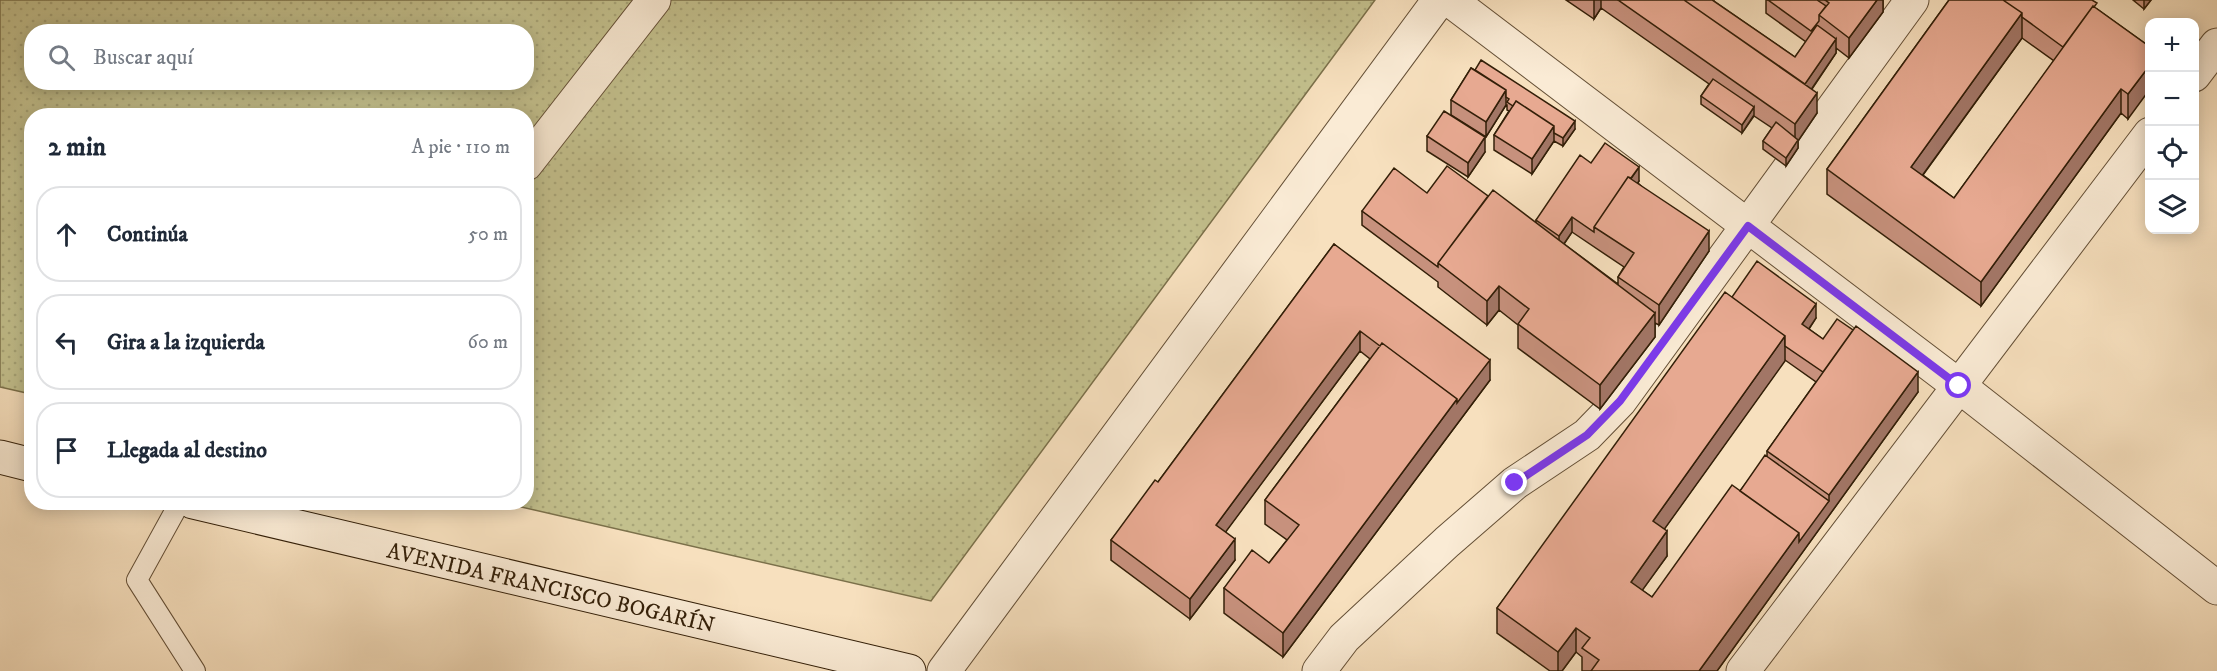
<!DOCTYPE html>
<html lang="es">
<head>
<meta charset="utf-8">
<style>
	body { margin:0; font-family:"IM FELL DW Pica",serif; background:#f2f2f3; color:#1f2937 }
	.controls { position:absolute; right:18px; top:18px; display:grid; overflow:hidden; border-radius:12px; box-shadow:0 3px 15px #0003 }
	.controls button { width:54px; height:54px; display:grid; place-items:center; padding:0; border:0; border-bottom:2px solid #e0e1e3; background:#fff; color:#1f2937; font:30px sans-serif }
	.stop { position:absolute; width:18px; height:18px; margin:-14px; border:4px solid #7c3aed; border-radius:50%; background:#fff }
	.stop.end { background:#7c3aed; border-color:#fff; box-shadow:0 2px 6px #0008 }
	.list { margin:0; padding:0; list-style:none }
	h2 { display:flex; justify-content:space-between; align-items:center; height:78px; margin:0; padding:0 24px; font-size:26px }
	h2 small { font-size:20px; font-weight:400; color:#747a83 }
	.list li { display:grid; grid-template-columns:39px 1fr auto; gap:18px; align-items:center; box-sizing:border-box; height:96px; margin:0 12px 12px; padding:0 12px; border:2px solid #e0e1e3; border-radius:24px }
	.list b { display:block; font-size:22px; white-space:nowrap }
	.list em { font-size:20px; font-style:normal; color:#747a83 }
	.icon { flex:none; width:33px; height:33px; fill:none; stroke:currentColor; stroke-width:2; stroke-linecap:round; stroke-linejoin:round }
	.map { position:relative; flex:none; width:2217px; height:671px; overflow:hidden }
	.search { position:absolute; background:#fff; box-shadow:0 3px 15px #0003; left:24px; top:24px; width:510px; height:66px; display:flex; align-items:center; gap:15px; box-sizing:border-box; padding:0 21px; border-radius:24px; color:#747a83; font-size:22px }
	.panel { position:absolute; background:#fff; box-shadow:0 3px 15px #0003; left:24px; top:108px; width:510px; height:402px; border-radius:24px }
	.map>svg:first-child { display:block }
	.grass { fill:url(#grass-dots); stroke:#7b704a; stroke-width:1.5; fill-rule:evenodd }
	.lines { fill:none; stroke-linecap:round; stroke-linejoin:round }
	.lane-casing { stroke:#644f36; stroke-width:22 }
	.street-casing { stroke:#644f36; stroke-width:35 }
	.secondary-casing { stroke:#331f08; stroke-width:35 }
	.lane { stroke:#faebd5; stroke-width:20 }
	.street { stroke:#faebd5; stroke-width:33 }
	.secondary { stroke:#faebd5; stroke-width:33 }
	.wall { fill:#c7917d; stroke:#331f08; stroke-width:1.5; fill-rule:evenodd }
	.shaded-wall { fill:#a27666; stroke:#331f08; stroke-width:1.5 }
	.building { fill:#e7a991; stroke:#331f08; stroke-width:1.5 }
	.route { stroke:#7c3aed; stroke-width:8 }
	.labels { text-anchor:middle; stroke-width:4.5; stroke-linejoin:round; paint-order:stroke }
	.street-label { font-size:22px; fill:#331f08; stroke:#faebd5 }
</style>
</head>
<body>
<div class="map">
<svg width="2217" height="671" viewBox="0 0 2217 671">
	<defs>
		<pattern id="grass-dots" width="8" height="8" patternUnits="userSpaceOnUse" patternTransform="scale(1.5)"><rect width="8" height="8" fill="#c3c08d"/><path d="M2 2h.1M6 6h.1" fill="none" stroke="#a8a578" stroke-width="1.8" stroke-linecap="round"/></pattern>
	</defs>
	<rect width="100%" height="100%" fill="#f7e0be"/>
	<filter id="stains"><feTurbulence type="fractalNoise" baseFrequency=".00333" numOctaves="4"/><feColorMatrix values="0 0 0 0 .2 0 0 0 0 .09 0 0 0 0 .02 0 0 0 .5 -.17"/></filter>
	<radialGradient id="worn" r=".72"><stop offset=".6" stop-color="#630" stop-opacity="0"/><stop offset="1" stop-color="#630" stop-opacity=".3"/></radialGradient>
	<path class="grass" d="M0,0H1375L931,601L504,503L526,502V116H32L31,394L0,387ZM32,32H526V82H32Z"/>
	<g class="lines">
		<g class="lane-casing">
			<path id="lane" d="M180,502L137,580L195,671"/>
		</g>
		<g class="street-casing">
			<path id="street" d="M1450,0L1959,386L2217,588
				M2194,75L2217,45
				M526,164L654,0
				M944,671L1439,0
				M1319,671L1344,638L1447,542L1515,483L1587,435L1620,401L1912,0
				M1743,671L2150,134"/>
		</g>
		<g class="secondary-casing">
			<path id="secondary" d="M0,457L32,465
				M193,502L909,671"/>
		</g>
		<use href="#lane" class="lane"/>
		<use href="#street" class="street"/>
		<use href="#secondary" class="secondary"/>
	</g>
	<path class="wall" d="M1566,0H1714V1L1795,57L1806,42L1766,13V0H1883V12L1849,58L1836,48V53L1812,89L1817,113L1798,141V148L1786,166L1763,149V141L1772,128L1754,116L1742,133L1701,104V96L1709,84L1601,8L1594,19Z
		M1949,0L2097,9L2150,47L2128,119L2121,113L1981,306L1827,194V169ZM2022,38L2054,61L1954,198L1923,175Z
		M2133,0H2151L2144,9Z
		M1471,68L1575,129L1563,146L1554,141L1532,174L1494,150V135L1509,111L1507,110V105H1506L1486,137L1451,115V100Z
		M1427,136L1485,152L1468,177L1427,151Z
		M1591,163L1639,181L1638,183L1709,251L1659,325L1655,323V337L1600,409L1518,348V325L1499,310L1487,325L1438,287V282L1362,225V211L1427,193L1488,196L1536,223V220ZM1572,232L1624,267L1618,277V284L1564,244Z
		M1334,244L1490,380L1283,657L1224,613V588L1269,563L1287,540L1265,524V500L1370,359L1360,351L1225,532L1235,560L1190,619L1111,560V540L1158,482Z
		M1732,297L1816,318L1809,329L1823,339L1918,392L1717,671H1582V657L1576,652L1562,671H1550L1497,633V608ZM1785,360L1816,382L1767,451V456L1740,491L1652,597L1642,590L1667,556L1664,529Z"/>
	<path class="shaded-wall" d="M1594,0H1601V8L1594,19Z
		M1877,0H1883V12L1849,58V38Z
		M2144,0H2151L2144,9Z
		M2022,13V38L1911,191V167Z
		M1836,39V53L1802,103V88Z
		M2150,65V89L2128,119V94Z
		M2121,89V113L1981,306V282Z
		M1506,90V105L1486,137V122Z
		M1817,93V113L1798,141V148L1786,166V158L1795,144V124Z
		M1754,107V115L1742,133V125Z
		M1575,121V129L1563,146V138Z
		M1554,126V141L1532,174V159Z
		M1485,137V152L1468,177V163Z
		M1639,167V181L1604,233L1597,228Z
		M1572,217V232L1559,251V236Z
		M1709,231V251L1659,325V305Z
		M1499,286V310L1487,325V301Z
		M1816,304V318L1802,339V324Z
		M1655,313V337L1600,409V385Z
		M1360,331V351L1216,545V525Z
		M1785,336V361L1653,545V521Z
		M1490,360V380L1283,657V633L1457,399Z
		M1918,372V392L1717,671H1699L1799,533L1829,501V495Z
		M1667,531V556L1631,606V582Z
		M1235,539V560L1190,619V599Z
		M1576,628V652L1562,671H1558V652Z"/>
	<path class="building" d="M1618,0H1684L1817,93L1795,124Z
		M1684,0H1712L1795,57L1817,25L1836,39L1805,84Z
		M1768,0H1817L1826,6L1819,15V21L1811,31Z
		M1825,0H1877L1849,38L1819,15L1829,3Z
		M1949,0H2003L2022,13L1911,167L1954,198L2093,6L2150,47V65L2128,94L2121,89L1981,282L1827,169Z
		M2003,0H2092L2097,3L2094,7L2093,6L2063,47L2022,17V13Z
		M1481,60L1575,121L1563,138L1554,133V126L1516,101L1513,106L1507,102L1509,99L1506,97V90L1475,70Z
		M1471,68L1506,90L1486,122L1451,100Z
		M1713,79L1754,107L1742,125L1701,96Z
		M1516,101L1554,126L1532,159L1494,135Z
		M1444,111L1485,137L1468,163L1427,136Z
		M1776,122L1798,140L1786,158L1763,141Z
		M1605,143L1639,167L1631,178L1628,177L1594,227V232L1572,217L1559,236L1536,220L1580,155L1591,163Z
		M1447,166L1488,196L1438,263V267L1362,211L1394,168L1427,193Z
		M1628,177L1709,231L1659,305L1618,277L1634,253L1594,227Z
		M1493,190L1655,313L1600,385L1518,324L1529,309L1499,286L1487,301L1438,263Z
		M1334,244L1490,360L1457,403V399L1382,343L1380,346L1360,331L1216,525L1235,539L1190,599L1111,540L1155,480L1158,482Z
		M1757,261L1816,304L1802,324L1823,339L1837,319L1853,330L1823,372L1785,346V336L1732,297Z
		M1725,292L1785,336L1653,521L1667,531L1631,582L1652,597L1732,485L1799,533L1699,671H1591L1599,660L1582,648L1590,638L1576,628L1558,652L1497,608Z
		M1856,326L1918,372L1829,495L1767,451Z
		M1382,343L1457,399L1283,633L1224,588L1252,550L1269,563L1299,525L1265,500Z
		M1765,455L1829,501L1799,542V533L1740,491Z"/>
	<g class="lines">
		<path class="route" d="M1515,483L1587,435L1620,401L1748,226L1959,386"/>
	</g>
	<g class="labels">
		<g class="street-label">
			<text transform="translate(551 587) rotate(13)" y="8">AVENIDA FRANCISCO BOGARÍN</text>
		</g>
	</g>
	<rect width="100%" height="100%" filter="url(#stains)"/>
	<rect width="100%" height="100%" fill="url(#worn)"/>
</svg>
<div class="controls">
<button>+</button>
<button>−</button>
<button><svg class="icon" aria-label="locate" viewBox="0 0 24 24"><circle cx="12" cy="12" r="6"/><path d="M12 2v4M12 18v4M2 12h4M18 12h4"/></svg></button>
<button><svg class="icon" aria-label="layers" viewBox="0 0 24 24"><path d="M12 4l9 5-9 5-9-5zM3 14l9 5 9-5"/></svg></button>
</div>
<div class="stop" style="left:1959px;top:386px"></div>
<div class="stop end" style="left:1515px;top:483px"></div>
<div class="search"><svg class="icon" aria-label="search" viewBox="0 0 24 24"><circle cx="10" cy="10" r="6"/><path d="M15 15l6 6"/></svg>Buscar aquí</div>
<section class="panel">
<h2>2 min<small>A pie · 110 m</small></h2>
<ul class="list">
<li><svg class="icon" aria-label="ahead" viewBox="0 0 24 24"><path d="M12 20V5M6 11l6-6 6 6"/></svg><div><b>Continúa</b></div><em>50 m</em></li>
<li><svg class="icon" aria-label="left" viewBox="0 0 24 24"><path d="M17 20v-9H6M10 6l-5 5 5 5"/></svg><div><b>Gira a la izquierda</b></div><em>60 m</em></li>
<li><svg class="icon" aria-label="arrive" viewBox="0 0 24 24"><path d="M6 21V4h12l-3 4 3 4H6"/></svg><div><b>Llegada al destino</b></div></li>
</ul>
</section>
</div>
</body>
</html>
